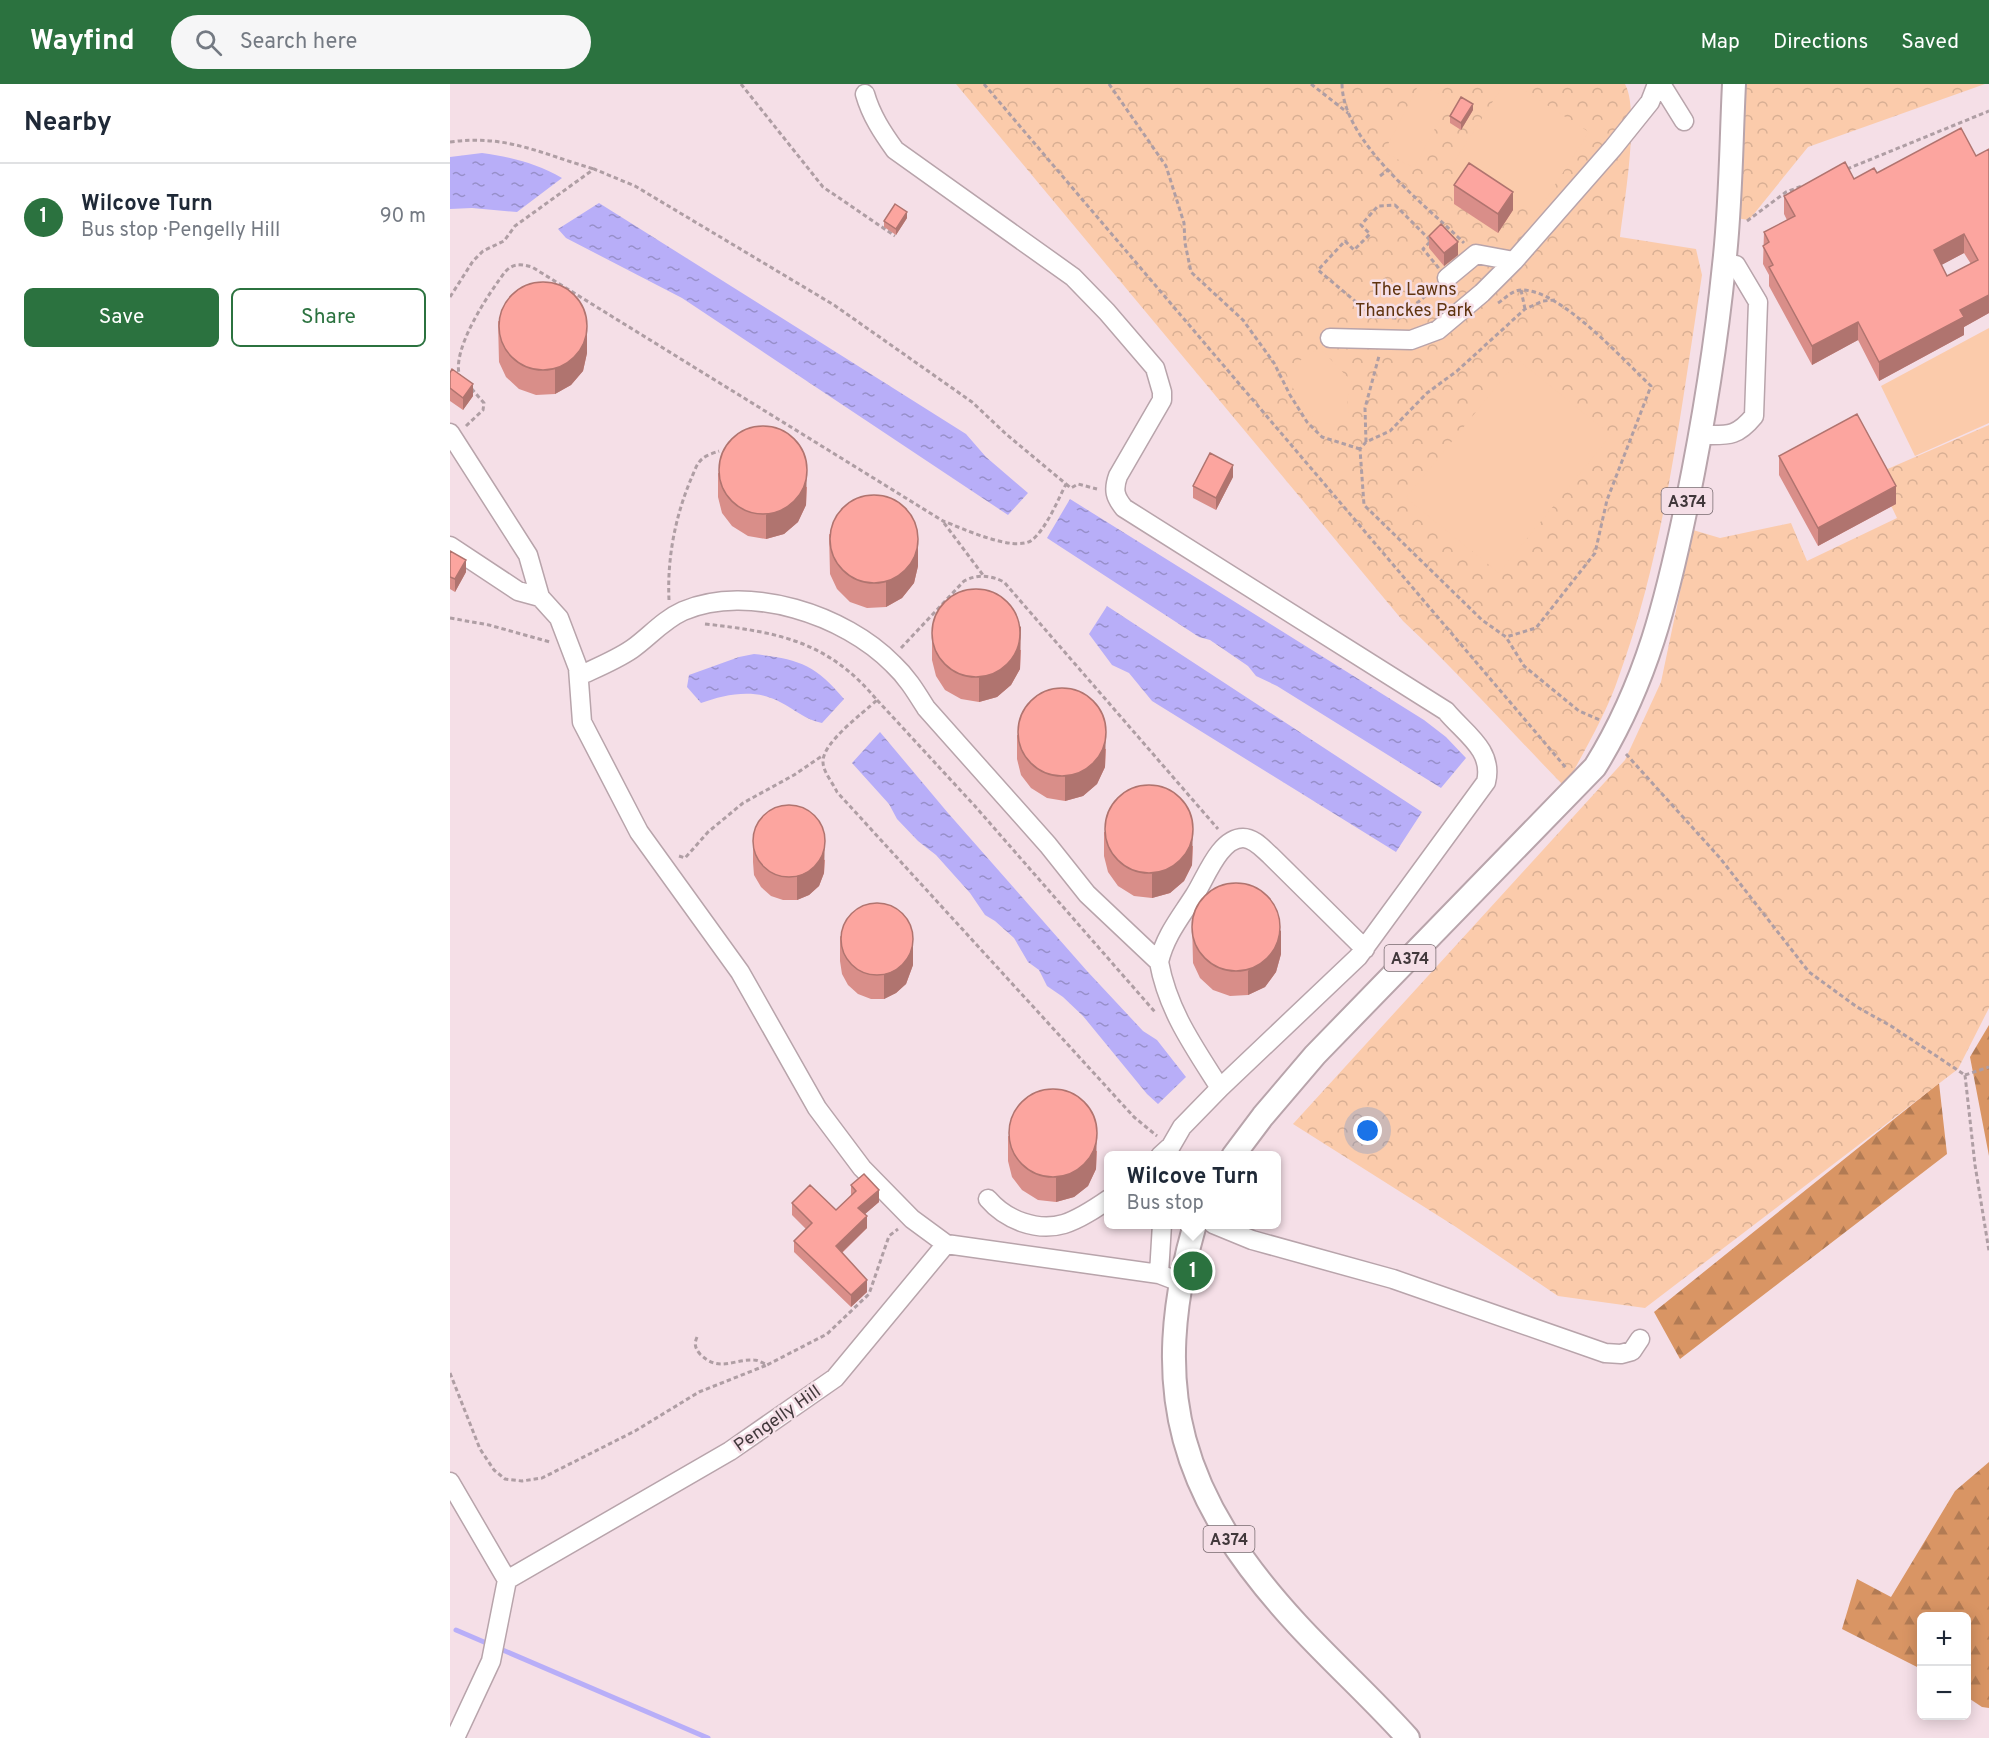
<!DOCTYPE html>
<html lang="en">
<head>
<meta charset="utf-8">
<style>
	body { margin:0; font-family:Overpass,sans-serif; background:#f6f6f7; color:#1f2937 }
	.controls { position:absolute; right:18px; bottom:18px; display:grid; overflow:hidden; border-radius:9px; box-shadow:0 3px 15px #0003 }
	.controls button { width:54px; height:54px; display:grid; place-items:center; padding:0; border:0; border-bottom:2px solid #e0e1e3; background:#fff; color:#1f2937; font:30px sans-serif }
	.you { position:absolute; left:918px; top:1047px; width:21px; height:21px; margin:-15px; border:4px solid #fff; border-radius:50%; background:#1a73e8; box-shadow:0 0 0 9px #1a73e833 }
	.badge { display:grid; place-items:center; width:39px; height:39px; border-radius:50%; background:#2b723f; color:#fff; font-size:20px; font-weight:700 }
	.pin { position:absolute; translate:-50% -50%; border:3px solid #fff; box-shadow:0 2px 6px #0006 }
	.popup { position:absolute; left:654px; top:1067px; width:177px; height:78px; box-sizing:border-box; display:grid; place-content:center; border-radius:9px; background:#fff; filter:drop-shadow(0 2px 4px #0005); font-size:20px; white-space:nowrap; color:#747a83 }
	.popup b { font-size:22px; color:#1f2937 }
	.popup::after { content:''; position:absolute; left:50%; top:100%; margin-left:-12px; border:12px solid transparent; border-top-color:#fff }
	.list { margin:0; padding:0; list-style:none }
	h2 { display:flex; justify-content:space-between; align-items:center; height:78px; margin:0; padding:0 24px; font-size:26px }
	h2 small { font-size:20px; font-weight:400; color:#747a83 }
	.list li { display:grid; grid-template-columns:39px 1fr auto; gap:18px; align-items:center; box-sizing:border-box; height:108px; padding:0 24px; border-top:2px solid #e0e1e3 }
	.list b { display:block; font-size:22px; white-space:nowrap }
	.list p { margin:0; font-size:20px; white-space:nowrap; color:#747a83 }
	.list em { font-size:20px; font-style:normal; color:#747a83 }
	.actions { display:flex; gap:12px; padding:18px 24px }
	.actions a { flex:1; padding:14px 0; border:2px solid #2b723f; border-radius:9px; text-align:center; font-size:21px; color:#2b723f }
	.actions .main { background:#2b723f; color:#fff }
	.icon { flex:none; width:33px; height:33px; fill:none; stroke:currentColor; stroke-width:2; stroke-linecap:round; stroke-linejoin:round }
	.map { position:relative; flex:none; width:1539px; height:1654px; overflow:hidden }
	header { display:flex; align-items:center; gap:36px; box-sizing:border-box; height:84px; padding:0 30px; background:#2b723f; color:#fff }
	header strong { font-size:28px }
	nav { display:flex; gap:33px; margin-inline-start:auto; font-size:21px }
	.search { width:420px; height:54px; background:#f6f6f7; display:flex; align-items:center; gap:15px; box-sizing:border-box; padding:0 21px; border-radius:33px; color:#747a83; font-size:22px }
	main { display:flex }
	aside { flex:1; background:#fff }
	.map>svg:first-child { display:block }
	.forest { fill:url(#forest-firs) }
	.park { fill:url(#park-crowns) }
	.garden { fill:#fbcbab }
	.water { fill:url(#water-ripples) }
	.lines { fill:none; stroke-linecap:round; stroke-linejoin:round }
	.stream { stroke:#b8aef8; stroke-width:5 }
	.minor-casing { stroke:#b8a4ab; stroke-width:21 }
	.major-casing { stroke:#b8a4ab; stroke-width:26 }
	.path { stroke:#af9ea4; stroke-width:3; stroke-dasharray:4.5 3; stroke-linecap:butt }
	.minor { stroke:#fff; stroke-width:18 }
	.major { stroke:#fff; stroke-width:22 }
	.wall { fill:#d98e89; fill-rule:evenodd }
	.shaded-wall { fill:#b0746f }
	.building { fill:#fca59f; stroke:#b0746f; stroke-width:1.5; fill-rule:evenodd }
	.labels { text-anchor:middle; stroke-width:5; stroke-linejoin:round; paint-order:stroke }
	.shield { fill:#f5dfe7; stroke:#776a6f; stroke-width:1.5 }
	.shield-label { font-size:16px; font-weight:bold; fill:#41383b }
	.park-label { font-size:18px; fill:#60340f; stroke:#f5dfe7 }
	.street-label { font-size:18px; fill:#41383b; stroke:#f5dfe7 }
</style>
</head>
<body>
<header>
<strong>Wayfind</strong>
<div class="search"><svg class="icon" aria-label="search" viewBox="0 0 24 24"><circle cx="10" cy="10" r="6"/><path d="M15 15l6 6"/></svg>Search here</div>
<nav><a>Map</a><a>Directions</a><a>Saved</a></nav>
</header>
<main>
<aside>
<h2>Nearby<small></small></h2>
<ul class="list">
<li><span class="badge">1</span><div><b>Wilcove Turn</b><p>Bus stop · Pengelly Hill</p></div><em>90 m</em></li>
</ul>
<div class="actions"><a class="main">Save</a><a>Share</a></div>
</aside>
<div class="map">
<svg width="1539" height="1654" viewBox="0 0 1539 1654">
	<defs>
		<pattern id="forest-firs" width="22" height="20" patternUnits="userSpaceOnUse" patternTransform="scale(1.5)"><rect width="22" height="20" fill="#d99564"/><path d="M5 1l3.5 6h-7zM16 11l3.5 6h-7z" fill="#b27b54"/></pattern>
		<pattern id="park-crowns" width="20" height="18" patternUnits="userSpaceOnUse" patternTransform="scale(1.5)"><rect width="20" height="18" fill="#fbcbab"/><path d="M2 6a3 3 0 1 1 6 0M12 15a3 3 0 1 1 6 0" fill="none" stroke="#d8af94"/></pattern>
		<pattern id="water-ripples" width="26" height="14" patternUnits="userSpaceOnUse" patternTransform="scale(1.5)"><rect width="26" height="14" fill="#b8aef8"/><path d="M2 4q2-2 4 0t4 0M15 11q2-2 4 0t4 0" fill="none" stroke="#978fca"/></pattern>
	</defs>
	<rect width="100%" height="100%" fill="#f5dfe7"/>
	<path class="forest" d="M1539,941V1072L1520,973Z
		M1489,999L1497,1070L1230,1275L1204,1228Z
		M1539,1378V1624L1532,1623L1517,1613L1516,1532H1472L1471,1585L1392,1545L1407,1495L1441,1513L1505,1407Z"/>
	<path class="park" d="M506,0H1175C1190,27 1174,119 1170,153L1246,165L1252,191C1231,324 1215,466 1169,592C1156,631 1134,667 1115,703C1061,648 1010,590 953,537Z
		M1293,0H1535L1358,63L1299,136L1286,134Z
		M1539,341V924L1508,985L1195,1224L1108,1212L1006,1143L843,1040L1175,676L1211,598L1243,446L1270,454L1341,439L1357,477L1447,434L1426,390Z"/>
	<path class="garden" d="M969,0L1000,16L964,84L934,68Z
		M1054,0H1064L1139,48L1086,130L1004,78Z
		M1539,244V339L1465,372L1431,302Z
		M870,264L902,298L897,316L899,329L887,341C882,340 876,340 872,339C853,330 843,304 835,286Z
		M1068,276L1161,351L1049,489L956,414Z"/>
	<path class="water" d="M32,69C60,73 86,79 112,94L67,128L22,124L0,125V73Z
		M149,119L516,350L536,373L578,409L558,431L232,214L116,154L108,145Z
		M620,415L974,636L996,653L1016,674L991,704L827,602L806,592L798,582L760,556L749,553L597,454Z
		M657,522L972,728L946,768L702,617L679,589L662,581L639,550Z
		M304,570C348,575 365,580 394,615L372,639C356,636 344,625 330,618C305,604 276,610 251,619L237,603L239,591L289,573Z
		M430,648L498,729L637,887L693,947L707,956L736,993L708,1020L697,1010L633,932L613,913L597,902L589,886L578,878L564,854L545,837L535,831L520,809L486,771L468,757L447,735L439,720L402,679Z"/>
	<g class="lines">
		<path class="stream" d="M6,1546L258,1654"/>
		<g class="minor-casing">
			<path id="minor" d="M1211,0L1234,37
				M415,10C421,31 432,48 445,66L623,193L657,228L705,284L712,308V316L668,392C663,406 665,413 674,424L996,627C1014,649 1044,666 1036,698L908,873L770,1004L732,1043L721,1062L710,1072
				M997,194L1026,170L1064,177
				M880,254L961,256L988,246L1032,209L1064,177L1163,64L1200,18L1207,0
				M0,349L78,471L90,513L109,534L128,584L132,638L189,748L290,888L367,1024L412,1084L462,1135L496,1160
				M1251,351C1277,351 1286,354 1304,332L1308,218L1286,181L1275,179
				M0,462L68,507L90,513
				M129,592C146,584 166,576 182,565C199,553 213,536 233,527C299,499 395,531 443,580C457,593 466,608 476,624L598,761L637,810L709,878C715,852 730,834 744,812C755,796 769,754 793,754C804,754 813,765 820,771L915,865
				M709,878C718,927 744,963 770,1004
				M538,1115C556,1136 587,1148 614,1140C630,1135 646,1124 659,1115
				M763,1140L802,1156L943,1195L1155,1269L1171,1270L1182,1267L1190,1255
				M709,1190L712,1140
				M0,1398L57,1496
				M5,1654L41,1577L57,1496L280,1367L385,1294L496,1160L709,1190L730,1198"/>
		</g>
		<g class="major-casing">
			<path id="major" d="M783,1072L813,1032L865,971L1145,683C1197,599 1217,515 1237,419C1253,341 1266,261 1274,181C1281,121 1281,60 1284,0
				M745,1140C697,1307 731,1414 847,1540C883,1579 922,1614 958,1654"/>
		</g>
		<path class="path" d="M291,0L373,103L445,152
			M534,0L1117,685
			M659,0L716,82L734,139L735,159L741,188L793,236L824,279L840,311L857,338L872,353L910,365
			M861,0L898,29
			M892,0C893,59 975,120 1014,159
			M0,58C56,50 92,70 144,85
			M1397,85L1539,27
			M930,92L938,86
			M945,121L981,157L973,165L997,194L949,234L924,233L868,186L895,157L904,166L920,150L911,141L928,122Z
			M1297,137L1336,108L1352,102
			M1071,206L1075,225
			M0,213L23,177L33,167L54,157L65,142L144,85L185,102L384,221L522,318L556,350L616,400C608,416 596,445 582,456C564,469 512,444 493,437L82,183C71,180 63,179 55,188C39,209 0,267 10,293
			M1105,216L1093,217L1075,225L1007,287L977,309L940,347L916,358L910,365L914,421L1032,536L1056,553L1074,582L1129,627L1150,636
			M1048,219C1056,214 1062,206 1072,206C1111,206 1172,275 1201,302L1157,416L1145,469L1086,544L1056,553
			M16,342L33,326L34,319L21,304
			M916,358L915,324L929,272
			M616,400L621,404L628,400L647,405
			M494,439L533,491
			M219,516C217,475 225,433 241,395C244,389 246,380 252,375C256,371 264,369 269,367
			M0,534L39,541L100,558
			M255,540C328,548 378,557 427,616C413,629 372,659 373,678C373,688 383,699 387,708L684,1033L707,1052
			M451,564L514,497C528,490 540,491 554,498L768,745
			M427,616L524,721L705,928
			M1176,670L1270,774L1359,888L1407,923L1441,942L1515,991
			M229,772L235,774L258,748L293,719L344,691L372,672
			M1515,991L1525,1081L1539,1167
			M1515,991L1539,983
			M247,1253C244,1260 245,1264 250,1270C269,1289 283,1275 304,1276C308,1276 313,1279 317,1281L377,1250L419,1210L439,1152L448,1145
			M0,1289L30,1365L44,1386L55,1395L72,1397L92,1394L185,1347L249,1308L317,1281"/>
		<use href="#minor" class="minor"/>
		<use href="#major" class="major"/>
	</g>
	<path class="wall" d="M1023,26L1011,46L1000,39V32Z
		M1526,72L1539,229L1514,243V251L1429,297L1408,256L1362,281L1319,202V191L1313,180L1314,148L1337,136L1334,130V112L1427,89ZM1514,169L1521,180L1497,192L1491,181Z
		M1004,101L1063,126L1048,149L1004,120Z
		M457,134L446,151L434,143V137Z
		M979,152L1008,171L994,182L979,164Z
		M48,237L137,269L133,287L121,301L105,310L86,311L69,305L56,293L49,278Z
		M0,289L23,312L13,326L0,317Z
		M1329,372L1446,420L1368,462L1329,391Z
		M268,389L357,403L356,421L348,438L334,450L316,455L298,452L282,442L272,429L268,413Z
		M783,393L766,426L743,414V402Z
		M379,450L468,482L464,499L452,514L436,523L417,524L400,518L387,505L380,490Z
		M0,467L16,488L5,508L0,505Z
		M482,552L571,566L570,585L561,601L547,613L529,618L511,615L495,606L486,592L482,576Z
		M567,651L656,665L655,683L647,700L633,712L615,717L597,714L581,704L571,691L567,675Z
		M654,748L743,762L742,781L734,797L720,809L702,814L684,812L668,802L658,788L654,772Z
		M303,754L375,776L374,789L369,802L359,811L347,816H333L321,812L311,803L304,791L303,778Z
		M742,838L831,870L826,888L815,903L798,911L780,912L763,906L750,894L743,879Z
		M390,852L463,881L456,900L446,909L434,915H421L408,910L398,901L392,890L390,877Z
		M558,1052L647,1067L646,1085L638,1102L624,1113L606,1118L588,1116L572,1106L562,1093L558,1077Z
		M401,1101L429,1118L415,1130L417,1144L392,1169L417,1208L401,1223L344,1168V1157L356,1145L342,1131V1119L386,1126L401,1112Z"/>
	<path class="shaded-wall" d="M1023,20V26L1011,46V39Z
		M1063,108V126L1048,149V130Z
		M457,128V134L446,151V145Z
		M1514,150V169L1484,185V166Z
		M1008,158V171L994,182V169Z
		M1539,211V229L1514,243V251L1429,297V278L1510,226Z
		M1408,238V256L1362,281V262Z
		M137,244V269L133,287L121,301L105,310V285Z
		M23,300V312L13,326V314Z
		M357,379L356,421L348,438L334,450L316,455V431Z
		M783,381V393L766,426V414Z
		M1446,402V420L1368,462V444Z
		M468,457V482L464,499L452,514L436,523V498Z
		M16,476V488L5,508V495Z
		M571,542L570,585L561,601L547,613L529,618V594Z
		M656,641L655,683L647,700L633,712L615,717V692Z
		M743,738L742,781L734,797L720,809L702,814V790Z
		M375,752L374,789L369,802L359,811L347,816V792Z
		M831,846V870L826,888L815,903L798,911V887Z
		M463,857V881L456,900L446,909L434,915V890Z
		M647,1042L646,1085L638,1102L624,1113L606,1118V1094Z
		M429,1106V1118L408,1136V1124Z
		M417,1132V1144L386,1174V1162Z
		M417,1196V1208L401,1223V1211Z"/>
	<path class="building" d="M1011,13L1023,20L1011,39L1000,32Z
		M1511,44L1526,72L1539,65V211L1510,226L1514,233L1429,278L1408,238L1362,262L1319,183L1323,181L1313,162L1319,158L1314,148L1345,132L1334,112L1395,78L1404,95L1424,84L1427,89ZM1514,150L1528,176L1497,192L1484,166Z
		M1019,79L1063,108L1048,130L1004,101Z
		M445,120L457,128L446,145L434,137Z
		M991,140L1008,158L994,169L979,152Z
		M49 242a44 44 0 1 1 88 0a44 44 0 1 1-88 0Z
		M2,285L23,300L13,314L0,304V289Z
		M1407,330L1446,402L1368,444L1329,372Z
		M269 386a44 44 0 1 1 88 0a44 44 0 1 1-88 0Z
		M760,369L783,381L766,414L743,402Z
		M380 455a44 44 0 1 1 88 0a44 44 0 1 1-88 0Z
		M0,467L16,476L5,495L0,493Z
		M482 549a44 44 0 1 1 88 0a44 44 0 1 1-88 0Z
		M568 648a44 44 0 1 1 88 0a44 44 0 1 1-88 0Z
		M655 745a44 44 0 1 1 88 0a44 44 0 1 1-88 0Z
		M303 757a36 36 0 1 1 72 0a36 36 0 1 1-72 0Z
		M742 843a44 44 0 1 1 88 0a44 44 0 1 1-88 0Z
		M391 855a36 36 0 1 1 72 0a36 36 0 1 1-72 0Z
		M559 1049a44 44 0 1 1 88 0a44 44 0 1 1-88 0Z
		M414,1090L429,1106L408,1124L417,1132L386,1162L417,1196L401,1211L344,1157L362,1139L342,1119L360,1101L386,1126L406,1107L401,1101Z"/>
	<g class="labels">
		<g class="shield">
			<rect x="1211.5" y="404" width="51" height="26" rx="4.5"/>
			<rect x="934.5" y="861" width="51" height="26" rx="4.5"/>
			<rect x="753.5" y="1442" width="51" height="26" rx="4.5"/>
		</g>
		<g class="shield-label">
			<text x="1237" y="423">A374</text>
			<text x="960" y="880">A374</text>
			<text x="779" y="1461">A374</text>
		</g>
		<g class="park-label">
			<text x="964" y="211">The Lawns<tspan x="964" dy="21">Thanckes Park</tspan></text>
		</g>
		<g class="street-label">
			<text transform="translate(327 1334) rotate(-35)" y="6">Pengelly Hill</text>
		</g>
	</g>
</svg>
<div class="controls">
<button>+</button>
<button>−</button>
</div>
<div class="you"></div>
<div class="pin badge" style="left:743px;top:1187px">1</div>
<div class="popup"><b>Wilcove Turn</b>Bus stop</div>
</div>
</main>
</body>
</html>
